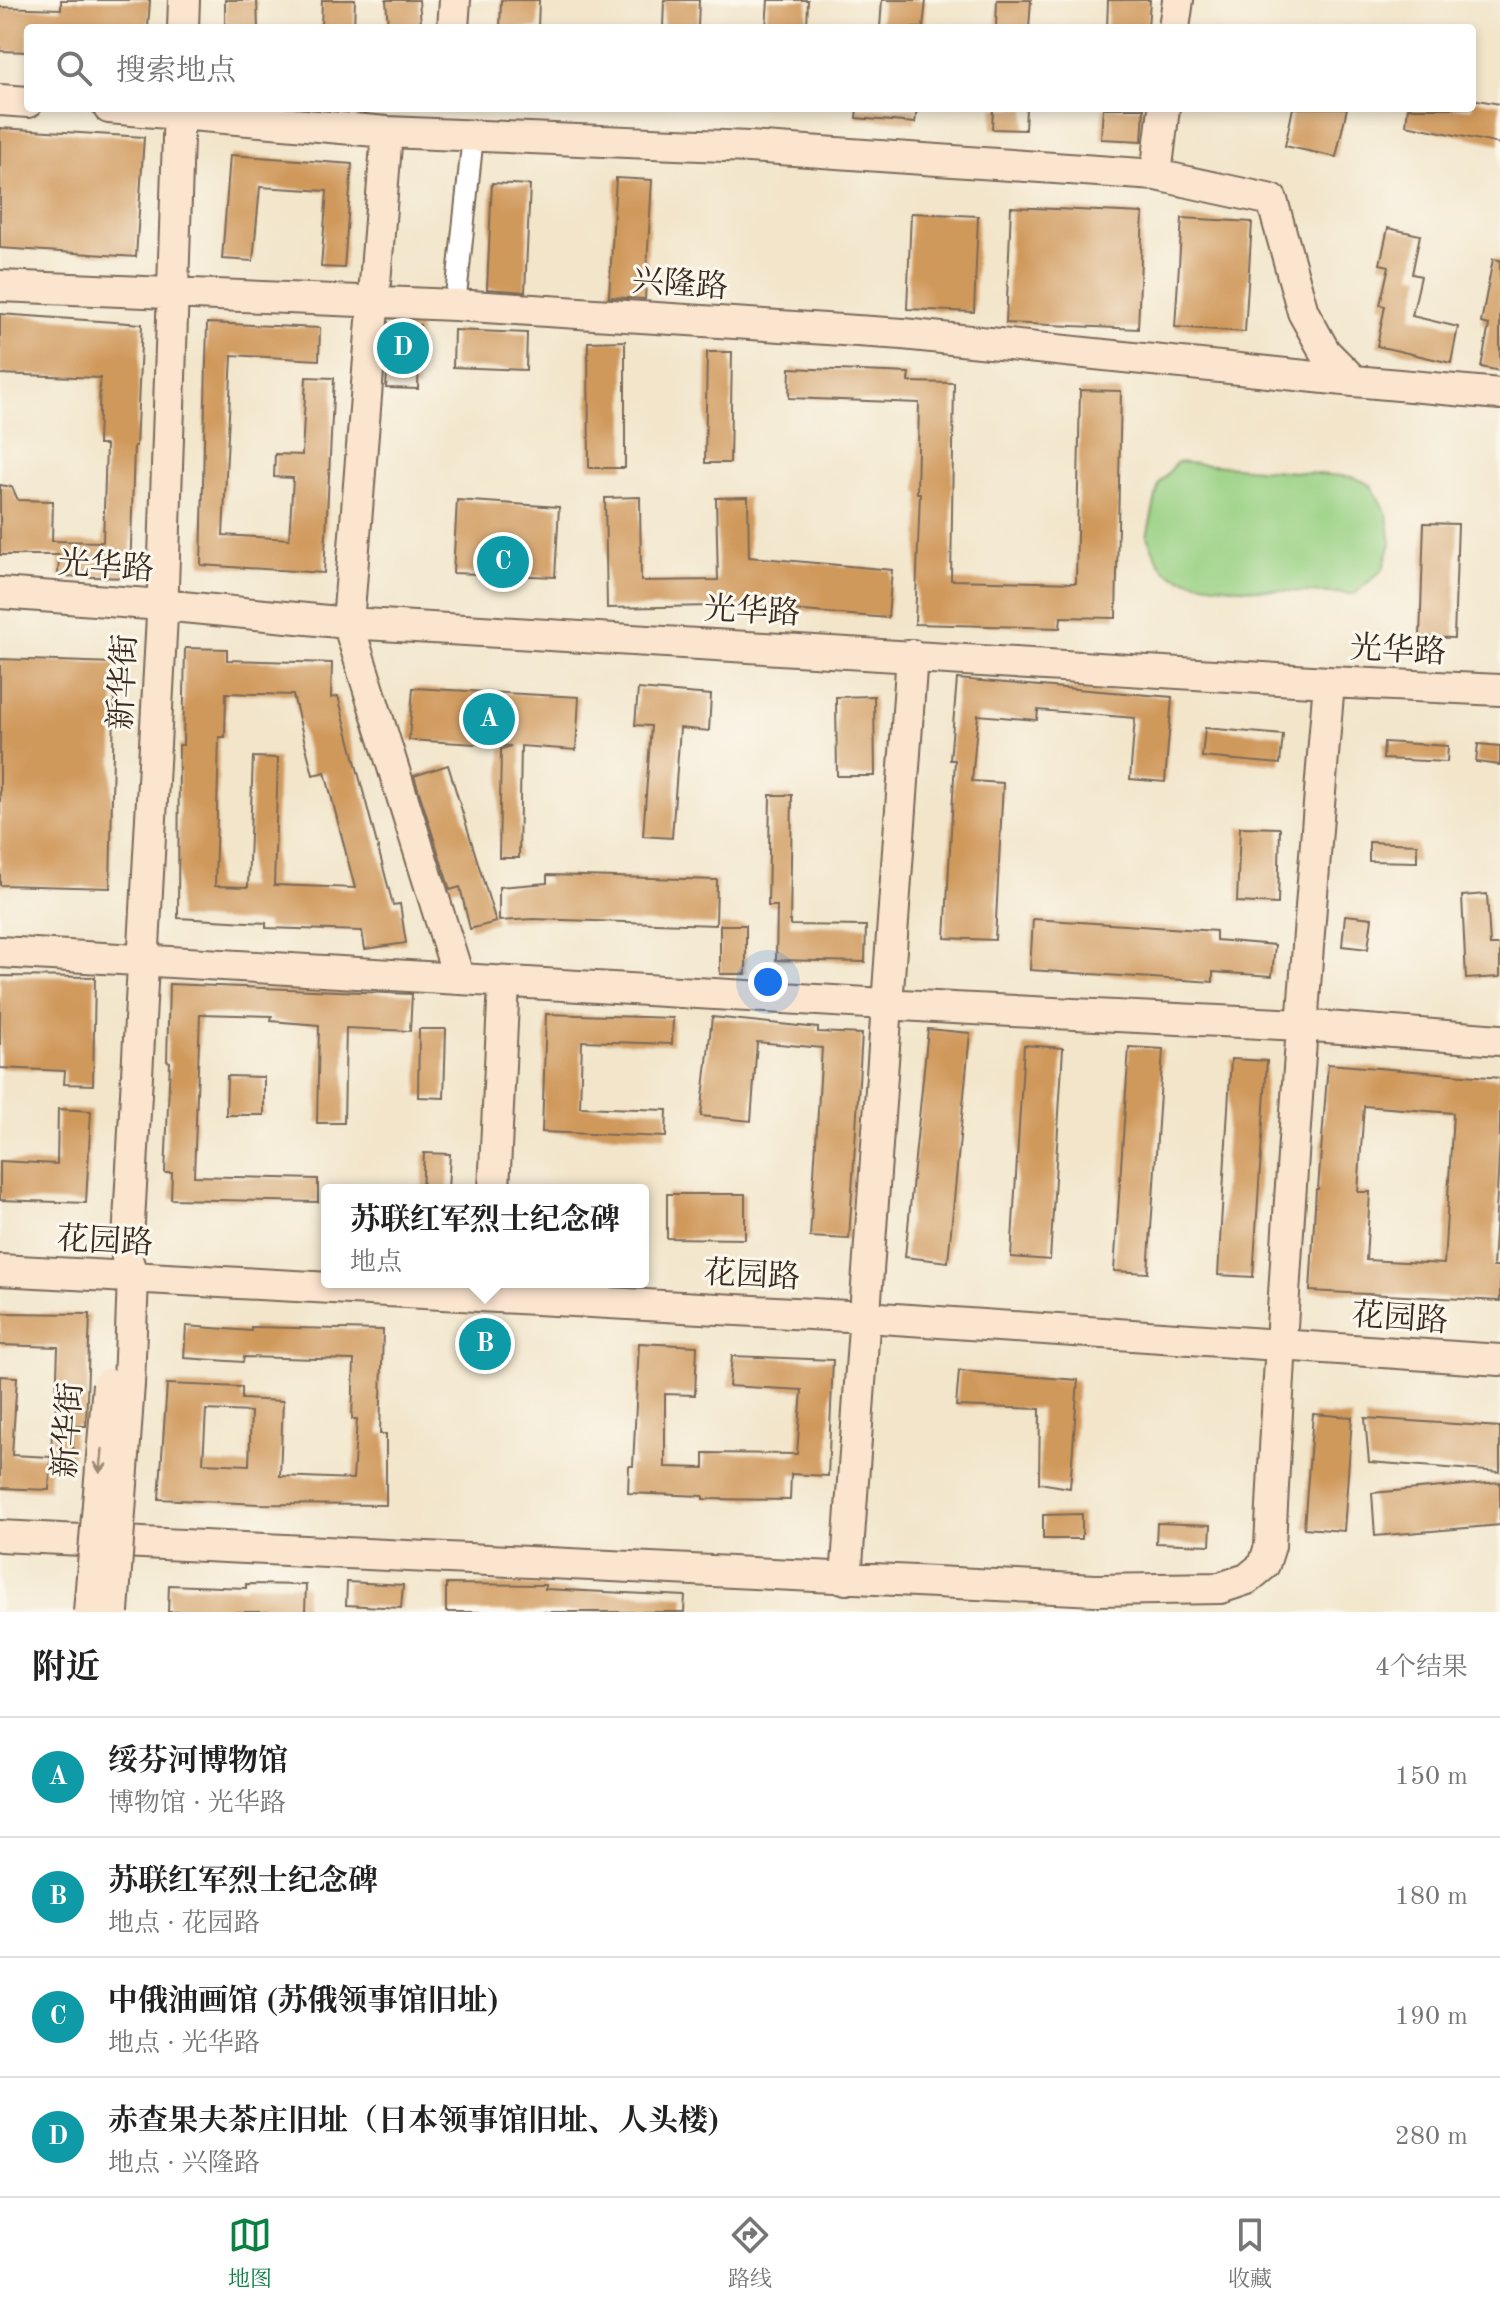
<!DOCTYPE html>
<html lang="zh">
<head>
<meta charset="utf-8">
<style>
	body { margin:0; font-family:"Old Standard TT","Noto Serif SC",serif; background:#f2f2f2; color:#222 }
	.you { position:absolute; left:768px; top:982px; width:28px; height:28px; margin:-20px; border:6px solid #fff; border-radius:50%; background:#1a73e8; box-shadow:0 0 0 12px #1a73e833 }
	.badge { display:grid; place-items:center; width:52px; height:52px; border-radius:50%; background:#0b8043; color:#fff; font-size:26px; font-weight:700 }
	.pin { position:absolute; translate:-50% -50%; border:4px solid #fff; box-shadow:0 2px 8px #0006 }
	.popup { position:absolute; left:321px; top:1184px; width:328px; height:104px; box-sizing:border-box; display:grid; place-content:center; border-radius:8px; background:#fff; filter:drop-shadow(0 2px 6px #0005); font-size:26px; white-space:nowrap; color:#767676 }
	.popup b { font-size:30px; color:#222 }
	.popup::after { content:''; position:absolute; left:50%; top:100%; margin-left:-16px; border:16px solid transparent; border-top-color:#fff }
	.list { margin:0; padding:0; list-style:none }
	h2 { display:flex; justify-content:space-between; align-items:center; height:104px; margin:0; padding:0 32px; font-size:34px }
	h2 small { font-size:26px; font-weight:400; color:#767676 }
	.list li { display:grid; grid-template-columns:52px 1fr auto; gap:24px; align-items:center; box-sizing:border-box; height:120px; padding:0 32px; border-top:2px solid #e0e0e0 }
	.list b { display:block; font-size:30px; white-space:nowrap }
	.list p { margin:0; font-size:26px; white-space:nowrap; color:#767676 }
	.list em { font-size:26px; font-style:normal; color:#767676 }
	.icon { flex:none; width:44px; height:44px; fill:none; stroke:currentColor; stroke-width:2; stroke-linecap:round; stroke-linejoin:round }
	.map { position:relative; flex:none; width:1500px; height:1612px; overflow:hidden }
	.search { position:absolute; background:#fff; box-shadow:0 4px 12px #0003; left:24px; right:24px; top:24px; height:88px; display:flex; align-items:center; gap:20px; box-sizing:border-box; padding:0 28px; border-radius:8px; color:#767676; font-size:30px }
	.sheet { height:584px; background:#fff }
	nav { display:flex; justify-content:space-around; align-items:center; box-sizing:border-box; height:112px; border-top:2px solid #e0e0e0; background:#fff; font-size:22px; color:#767676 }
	nav a { display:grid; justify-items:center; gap:4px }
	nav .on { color:#0b8043 }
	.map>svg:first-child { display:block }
	.green { fill:#98d082; stroke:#6a7d50; stroke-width:2 }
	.building { fill:#d0995b; fill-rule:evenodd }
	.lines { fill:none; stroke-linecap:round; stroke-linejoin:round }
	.street-casing { stroke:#7b6b5a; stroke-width:24 }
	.secondary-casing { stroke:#7b6b5a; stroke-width:34 }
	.street { stroke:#fff; stroke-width:20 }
	.secondary { stroke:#fbe5cf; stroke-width:30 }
	.secondary-bridge-casing { stroke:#7b6b5a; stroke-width:34; stroke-linecap:butt }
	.secondary-bridge { stroke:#fbe5cf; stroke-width:30 }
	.oneway { stroke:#9b8876 }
	.labels { text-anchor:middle; stroke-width:6; stroke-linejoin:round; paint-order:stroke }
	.street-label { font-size:32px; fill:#3b2a1e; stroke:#fbf7ec }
</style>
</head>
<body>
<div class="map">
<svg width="1500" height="1612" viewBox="0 0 1500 1612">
	<rect width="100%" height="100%" fill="#fbf7ec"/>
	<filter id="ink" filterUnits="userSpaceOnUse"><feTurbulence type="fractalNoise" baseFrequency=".0125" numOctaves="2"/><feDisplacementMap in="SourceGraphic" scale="16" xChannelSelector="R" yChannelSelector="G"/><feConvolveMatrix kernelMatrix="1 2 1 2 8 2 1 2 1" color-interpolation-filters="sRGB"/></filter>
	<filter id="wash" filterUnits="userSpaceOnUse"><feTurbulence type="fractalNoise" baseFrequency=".006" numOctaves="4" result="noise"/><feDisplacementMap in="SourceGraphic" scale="32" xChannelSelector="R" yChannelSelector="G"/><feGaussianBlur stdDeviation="1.8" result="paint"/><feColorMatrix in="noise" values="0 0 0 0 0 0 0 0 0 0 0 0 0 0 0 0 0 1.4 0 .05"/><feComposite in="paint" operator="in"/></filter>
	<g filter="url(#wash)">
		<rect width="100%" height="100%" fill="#f2e5ca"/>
		<path class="green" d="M1177,462L1353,477L1371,485L1387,514L1391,543L1383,569L1355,594C1320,592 1187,591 1165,570C1157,562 1152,546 1147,537L1159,484Z"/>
		<g id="blocks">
			<path class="building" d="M61,0H150L148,28H28V52L0,51V7L61,9Z
				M225,0H257L258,28H225Z
				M322,0H355L354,28H321Z
				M386,0H419L421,24L388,26Z
				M501,0H539L538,28H500Z
				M664,0H699L698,28H663Z
				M768,0H808L807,28H766Z
				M882,0H926L923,28H880Z
				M997,0H1031L1029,28H996Z
				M1108,0H1150L1148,28H1107Z
				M1472,99L1500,104V144L1406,125L1408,108H1472Z
				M857,108H917L915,123L856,118Z
				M993,108H1026L1025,130L992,129Z
				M1103,108H1144L1142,141L1101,139Z
				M1293,108H1347L1336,157L1285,146Z
				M0,128L144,137L136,257L0,248Z
				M230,155L352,164L344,268L321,267L327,191L260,187L253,261L222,259Z
				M616,178L652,180L645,299L609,297Z
				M492,183L530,185L525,292L487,289Z
				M1011,207L1143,213L1138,329L1006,323Z
				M911,213L978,216L974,312L907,309Z
				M1182,218L1252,222L1245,332L1175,327Z
				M1388,228L1420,235L1412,274L1421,276L1412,316L1458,327L1451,363L1377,346L1385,306L1380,305L1389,266L1380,264Z
				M1493,259L1500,260V371L1481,367L1489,325L1481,323Z
				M0,314L142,324L136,446H134L130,578L58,576L59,555H0V485L12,487L18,500L53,501L52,541L103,542L106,445H98L100,378L0,374Z
				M207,323L320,328L319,360L232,355L223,535L289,539L293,478L274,477L275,454L302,455L306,377L334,378L324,573L201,565Z
				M390,324L420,325L418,389L386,388Z
				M454,330L527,333L526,370L453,367Z
				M625,341V468H589L588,342Z
				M707,352H732L730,463H705Z
				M790,368L909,373L908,382L954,383L951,580L1076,583L1080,390L1121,391L1116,618L1061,617L1060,628L915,624L920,493H917L919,403L789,398Z
				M640,497L641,581L718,580L716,498L748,497L749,557L892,570L888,618L767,608V605L607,608L605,498Z
				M457,500L559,507L555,577L453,573Z
				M1424,523L1458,524L1454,638L1420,637Z
				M185,648L227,649V660L332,663L331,698L338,696L393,905L400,904L406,943L365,949L362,931L266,928V923L178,918L179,745H183ZM226,693L293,695L313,775L325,772L355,888L274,885L278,758L253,757L248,887L215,886L219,737H225Z
				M0,659L115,663L110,888L0,885Z
				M957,679L1172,697L1165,782L1130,779L1135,718L1038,710L1037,720L978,715L972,781L1003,783L995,940L945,938L955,760H950Z
				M413,688L579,697L576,750L521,746L519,858H499L501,749L511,746L409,740Z
				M638,689L711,695L709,731L680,728L672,838L643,836L651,726L635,725Z
				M874,696L875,776H837L836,697Z
				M1205,728L1283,735L1280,764L1202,757Z
				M1384,742L1448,746L1447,762L1383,759Z
				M1478,744L1500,746V765L1476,762Z
				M448,765L496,922L470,929L460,887L450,890L414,776Z
				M770,795H792L790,925L866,926L865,962L776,960L777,906H768Z
				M1240,827L1280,828L1278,904L1237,902Z
				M1369,842L1417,844V862L1369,861Z
				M547,875L717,880L716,925L533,919L499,921V887L547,883Z
				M1487,894L1490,945H1500V977L1466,979L1462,896Z
				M1345,915L1372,918L1368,949L1342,946Z
				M1033,919L1216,931V940L1275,945L1272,976L1213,972V982L1030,970Z
				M720,925H746V974H720Z
				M0,976L95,977L93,1085L64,1084L65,1071L0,1068Z
				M169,984L412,994L410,1031L346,1028L344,1123H317L319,1025L271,1021L272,1016L200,1014L194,1176L318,1179V1202L171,1199L172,1173H165L170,1062L167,1061Z
				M546,1014L673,1018L672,1044L582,1041L580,1107L667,1110L666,1137L542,1132Z
				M712,1017L818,1028V1032L862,1034L849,1239L810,1237L822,1048L757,1042L751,1121L701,1116Z
				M419,1029H446L444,1098L418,1097Z
				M928,1029L970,1033L948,1262L905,1257Z
				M1024,1045L1063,1048L1050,1260L1011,1257Z
				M1129,1047L1163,1049L1148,1273L1114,1271Z
				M1231,1059L1267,1061L1253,1277L1218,1275Z
				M1328,1064L1500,1078V1139L1493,1267H1500V1301L1310,1291L1316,1189H1318ZM1364,1106L1453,1113L1444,1264L1366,1260L1370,1192H1358Z
				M227,1076L264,1077V1115H226Z
				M58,1109L91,1111L86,1203L0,1200V1161L57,1164Z
				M424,1153L450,1154L448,1190H422Z
				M667,1194H745V1239L667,1238Z
				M0,1313L90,1314L86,1426H74L72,1458L51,1457L52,1432H55L58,1347L0,1345Z
				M186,1326L251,1331V1327L383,1330L380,1434H386V1505L259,1504L159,1499L167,1384L242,1387V1399L283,1401L280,1476L353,1479L357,1419H352L354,1360L244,1357L243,1362L184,1358ZM206,1410L251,1412L249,1465L203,1463Z
				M639,1343L697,1346L695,1395L665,1394V1467L704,1468V1453L797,1454L802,1390L729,1386L732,1356L833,1360L828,1476L791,1474L790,1500L703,1499V1496L628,1493L629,1466H633Z
				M959,1371L1078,1380L1070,1488L1039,1483L1040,1409L956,1406Z
				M0,1376L17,1377L12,1455L51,1457L49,1490L0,1488Z
				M1313,1414L1352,1417L1344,1531L1304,1528Z
				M1365,1418L1500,1427V1472L1369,1462Z
				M1500,1482V1525L1375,1536L1372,1493Z
				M1082,1514V1539H1043V1515Z
				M1157,1523L1211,1525L1210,1545L1156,1543Z
				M347,1582L403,1585L401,1608L346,1605Z
				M246,1584L306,1585L305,1612H168L169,1585L246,1588Z
				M446,1584L545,1585V1589L685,1596L684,1612H446Z"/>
		</g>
	</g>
	<g filter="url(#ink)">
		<use href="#blocks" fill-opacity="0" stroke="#7b6b5a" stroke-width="2"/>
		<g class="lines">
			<g class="street-casing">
				<path id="street" d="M455,305L473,136"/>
			</g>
			<g class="secondary-casing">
				<path id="secondary" d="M183,28L184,0
					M453,28L455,0
					M1174,28L1178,0
					M0,100L28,102
					M109,108L387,132L749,147L1156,175L1272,200L1303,312L1325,352L1354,381L1500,394
					M387,132L348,623L459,979
					M1156,175L1164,108
					M0,286L455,305L903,334L1354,381
					M0,593L162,605L348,623L1329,682L1500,690
					M0,952L953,1008L1300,1025L1500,1040
					M494,1190L504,982
					M0,1270L866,1317L1500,1360
					M129,1384L133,1277L127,1259L162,616L179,108
					M0,1536L1096,1590L1220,1588L1247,1579L1264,1565L1270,1546C1284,1257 1305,970 1329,682
					M846,1579L912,655"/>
			</g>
			<use href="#street" class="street"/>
			<use href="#secondary" class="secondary"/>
			<g class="secondary-bridge-casing">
				<path id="secondary-bridge" d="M89,1612L108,1384
					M113,1612L129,1384"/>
			</g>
			<use href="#secondary-bridge" class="secondary-bridge"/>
		</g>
		<defs><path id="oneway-shaft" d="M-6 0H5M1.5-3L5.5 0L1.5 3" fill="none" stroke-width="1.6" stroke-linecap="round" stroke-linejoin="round" transform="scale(2)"/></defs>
		<use class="oneway" href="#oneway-shaft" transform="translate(101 1461) rotate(95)"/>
	</g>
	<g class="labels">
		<g class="street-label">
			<text transform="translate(680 283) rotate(4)" y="11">兴隆路</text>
			<text transform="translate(106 565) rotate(4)" y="11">光华路</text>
			<text transform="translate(752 610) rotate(3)" y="11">光华路</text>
			<text transform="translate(1398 649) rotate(3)" y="11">光华路</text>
			<text transform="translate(122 682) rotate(-87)" y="11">新华街</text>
			<text transform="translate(105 1240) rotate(3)" y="11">花园路</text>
			<text transform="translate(752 1274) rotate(3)" y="11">花园路</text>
			<text transform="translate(1400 1317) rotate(4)" y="11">花园路</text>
			<text transform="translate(67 1430) rotate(-86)" y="11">新华街</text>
		</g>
	</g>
</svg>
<div class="you"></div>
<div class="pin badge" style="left:489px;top:719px;background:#0f9aa8">A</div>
<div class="pin badge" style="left:485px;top:1344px;background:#0f9aa8">B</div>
<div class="popup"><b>苏联红军烈士纪念碑</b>地点</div>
<div class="pin badge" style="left:503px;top:562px;background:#0f9aa8">C</div>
<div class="pin badge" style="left:403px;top:348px;background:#0f9aa8">D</div>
<div class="search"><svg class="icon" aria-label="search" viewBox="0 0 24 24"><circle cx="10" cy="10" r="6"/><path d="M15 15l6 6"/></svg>搜索地点</div>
</div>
<section class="sheet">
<h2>附近<small>4个结果</small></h2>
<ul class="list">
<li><span class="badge" style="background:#0f9aa8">A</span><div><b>绥芬河博物馆</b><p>博物馆 · 光华路</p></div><em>150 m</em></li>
<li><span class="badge" style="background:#0f9aa8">B</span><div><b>苏联红军烈士纪念碑</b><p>地点 · 花园路</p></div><em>180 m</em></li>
<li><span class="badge" style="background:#0f9aa8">C</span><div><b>中俄油画馆 (苏俄领事馆旧址)</b><p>地点 · 光华路</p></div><em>190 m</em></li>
<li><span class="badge" style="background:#0f9aa8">D</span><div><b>赤查果夫茶庄旧址（日本领事馆旧址、人头楼)</b><p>地点 · 兴隆路</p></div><em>280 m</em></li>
</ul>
</section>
<nav>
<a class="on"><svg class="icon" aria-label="map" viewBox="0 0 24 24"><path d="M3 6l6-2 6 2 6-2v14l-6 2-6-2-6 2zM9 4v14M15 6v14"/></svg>地图</a>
<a><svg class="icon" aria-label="directions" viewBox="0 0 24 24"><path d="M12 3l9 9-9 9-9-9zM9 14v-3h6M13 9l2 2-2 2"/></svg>路线</a>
<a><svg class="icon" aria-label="saved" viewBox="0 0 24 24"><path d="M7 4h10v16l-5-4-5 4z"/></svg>收藏</a>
</nav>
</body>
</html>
